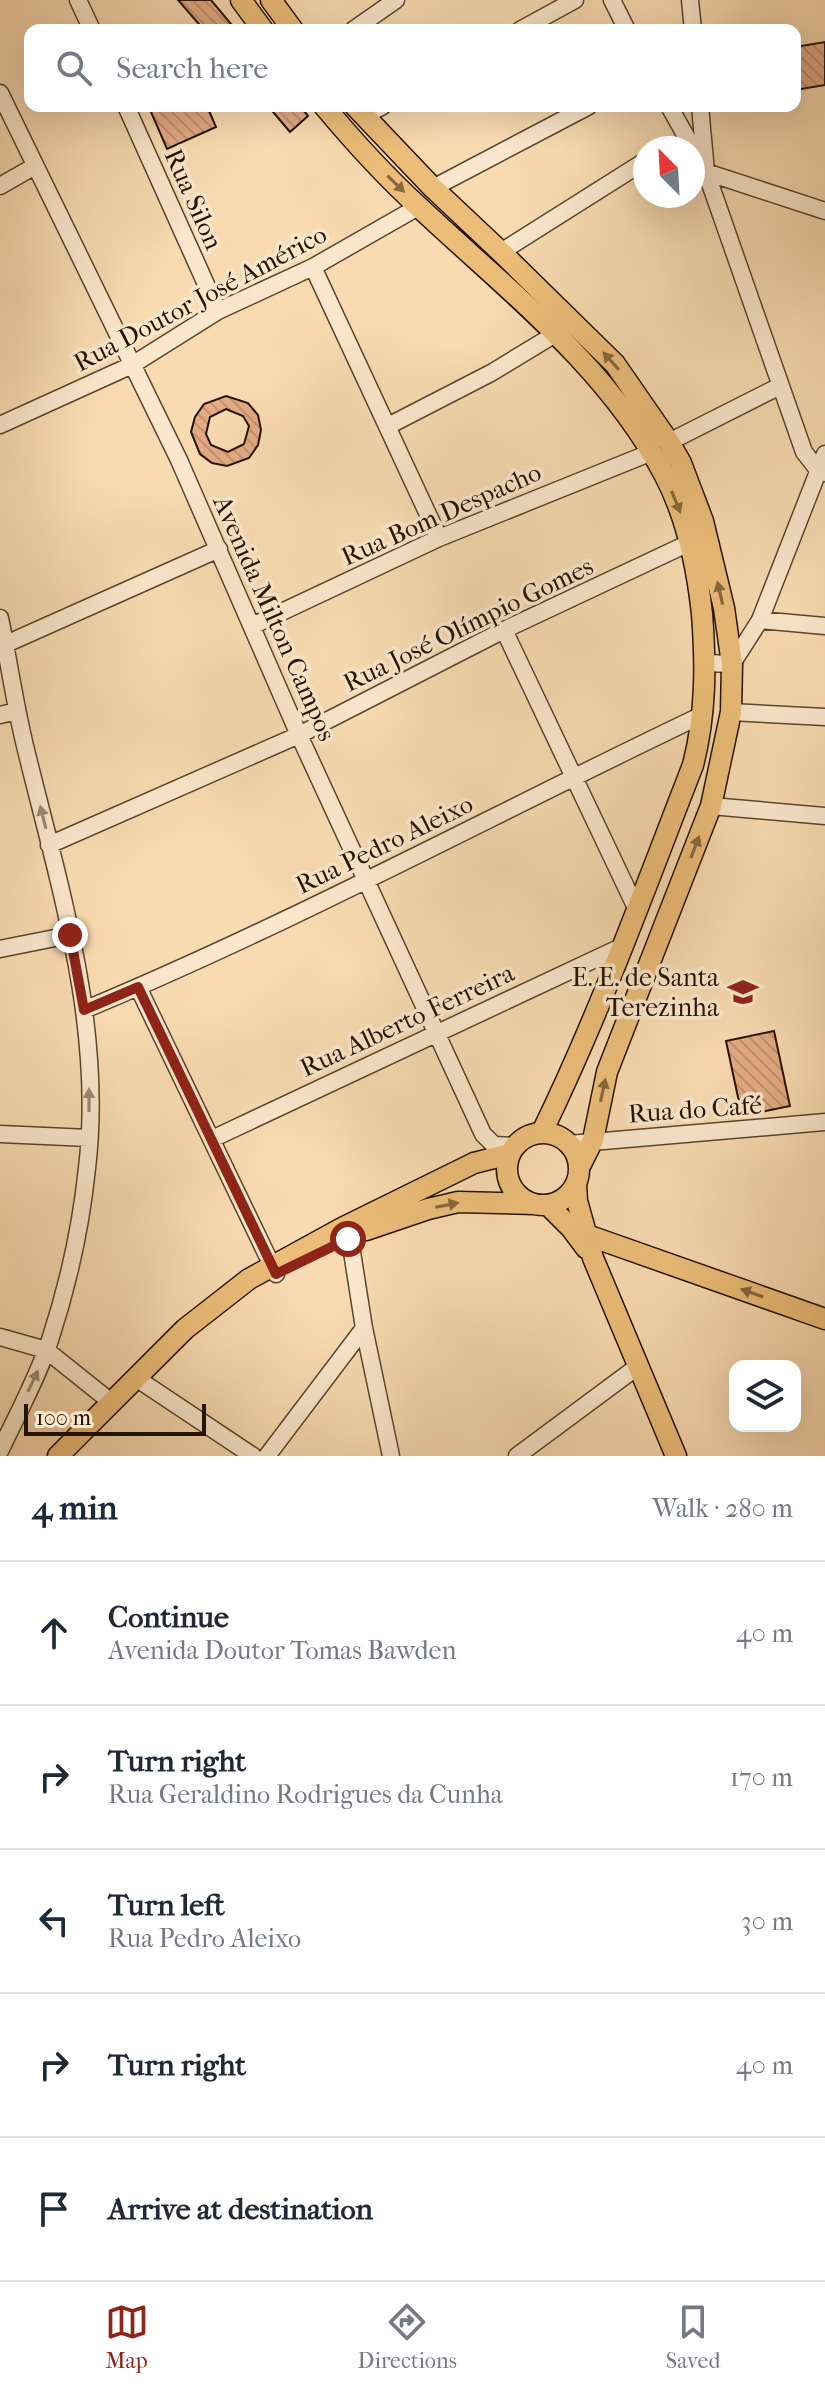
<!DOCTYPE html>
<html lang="en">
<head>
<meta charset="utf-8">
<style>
	body { margin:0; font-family:"IM FELL French Canon",serif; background:#f6f6f7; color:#1f2937 }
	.controls { position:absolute; right:24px; bottom:24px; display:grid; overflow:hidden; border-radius:16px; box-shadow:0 8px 32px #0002 }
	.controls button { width:72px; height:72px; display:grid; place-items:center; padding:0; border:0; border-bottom:2px solid #e0e1e3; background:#fff; color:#1f2937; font:40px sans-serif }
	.compass { position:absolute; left:633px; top:136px; width:72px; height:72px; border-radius:50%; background:#fff; box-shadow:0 8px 32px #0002; rotate:336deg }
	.scale { position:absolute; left:24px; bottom:20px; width:182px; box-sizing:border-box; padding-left:8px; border:4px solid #251400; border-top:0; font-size:22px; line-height:28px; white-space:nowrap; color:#251400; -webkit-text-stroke:6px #fbe7cc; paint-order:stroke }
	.stop { position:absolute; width:24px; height:24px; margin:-18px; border:6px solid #8f2418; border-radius:50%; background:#fff }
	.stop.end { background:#8f2418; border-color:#fff; box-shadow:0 2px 8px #0008 }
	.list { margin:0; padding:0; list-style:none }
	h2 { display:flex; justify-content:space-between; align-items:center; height:104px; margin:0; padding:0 32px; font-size:34px }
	h2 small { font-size:26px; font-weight:400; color:#747a83 }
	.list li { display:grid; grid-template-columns:52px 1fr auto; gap:24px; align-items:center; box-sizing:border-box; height:144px; padding:0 32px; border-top:2px solid #e0e1e3 }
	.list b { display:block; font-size:30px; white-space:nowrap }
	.list p { margin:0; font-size:26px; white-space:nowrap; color:#747a83 }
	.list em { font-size:26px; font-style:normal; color:#747a83 }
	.icon { flex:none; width:44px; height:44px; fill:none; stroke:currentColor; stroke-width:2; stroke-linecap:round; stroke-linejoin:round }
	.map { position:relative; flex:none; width:825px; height:1456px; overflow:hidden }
	.search { position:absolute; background:#fff; box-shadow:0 8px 32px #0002; left:24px; right:24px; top:24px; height:88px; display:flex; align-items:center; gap:20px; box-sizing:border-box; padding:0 28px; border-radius:16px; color:#747a83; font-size:30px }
	.sheet { height:824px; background:#fff }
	nav { display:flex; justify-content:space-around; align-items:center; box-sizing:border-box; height:112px; border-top:2px solid #e0e1e3; background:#fff; font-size:22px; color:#747a83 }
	nav a { display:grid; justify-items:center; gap:4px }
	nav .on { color:#8f2418 }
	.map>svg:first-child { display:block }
	.building { fill:url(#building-back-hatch); stroke:#251400; stroke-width:2; fill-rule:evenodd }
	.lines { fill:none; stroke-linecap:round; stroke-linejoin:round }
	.minor-casing { stroke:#5a462c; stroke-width:19 }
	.major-casing { stroke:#251400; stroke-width:23 }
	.minor { stroke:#fbe7cc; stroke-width:16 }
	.major { stroke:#ecbd78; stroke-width:20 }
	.oneway { fill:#88683c }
	.oneway2 { fill:#9b8870 }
	.route { stroke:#8f2418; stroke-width:10 }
	.labels { text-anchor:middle; stroke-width:7; stroke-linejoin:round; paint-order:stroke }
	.street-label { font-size:26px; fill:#251400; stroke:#fbe7cc }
	.poi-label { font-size:26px; fill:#251400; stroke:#fbe7cc; text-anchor:end }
</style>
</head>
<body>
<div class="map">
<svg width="825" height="1456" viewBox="0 0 825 1456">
	<defs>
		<pattern id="building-back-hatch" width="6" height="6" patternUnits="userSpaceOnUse" patternTransform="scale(2)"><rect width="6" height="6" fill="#e4ab84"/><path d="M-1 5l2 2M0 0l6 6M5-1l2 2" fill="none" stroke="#c39270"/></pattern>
	</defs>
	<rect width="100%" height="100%" fill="#f9dab1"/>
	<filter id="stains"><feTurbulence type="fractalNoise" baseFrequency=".0025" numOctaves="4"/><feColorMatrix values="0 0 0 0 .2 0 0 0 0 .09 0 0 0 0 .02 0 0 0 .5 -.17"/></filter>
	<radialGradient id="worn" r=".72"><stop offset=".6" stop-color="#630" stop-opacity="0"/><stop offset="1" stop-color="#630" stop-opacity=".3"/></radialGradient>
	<path class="building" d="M178,0H211L236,30H204Z
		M825,42V85L795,90V47Z
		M155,106H207L216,127L167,149L151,112L156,109Z
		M268,106H300L308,116L290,132Z
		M226,396L248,403L258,415L261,430L258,445L249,458L227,466L212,463L200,454L191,432L195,417L204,404ZM226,409L243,416L249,426L244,444L228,452L211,445L206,434L210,417Z
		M774,1031L790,1106L742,1116L726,1041Z"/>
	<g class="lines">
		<g class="minor-casing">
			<path id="minor" d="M78,0L92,30
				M612,0L627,30
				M690,0L693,30
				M353,30L396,0
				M520,30L575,0
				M0,93L179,460L299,735L483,1134L494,1145L514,1146
				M126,106L218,311
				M669,106L706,172L804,452L818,470L825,473
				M700,106L706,172L825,211
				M364,116L383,106
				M0,186L35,166
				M433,188L589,106
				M501,252L645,161
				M313,267L439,538
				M0,425L132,365L218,311L313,267L418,207
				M388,426L491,373L557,333
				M669,442L780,386
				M0,618C9,662 15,706 26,750C59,885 104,1027 87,1168C81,1227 68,1285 50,1340C37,1379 17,1415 0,1451
				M760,620L825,626
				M252,626L439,538L652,452
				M504,630L637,910
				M6,644L219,549
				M706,663L732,664L760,620L825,454
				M731,712L825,717
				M0,715L17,711
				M711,806L825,816
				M49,845L299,735L504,630L689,543
				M0,949L70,935
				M138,987L276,1274
				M84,1010C295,922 496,813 702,715
				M0,1134L89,1138
				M212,1139L623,946
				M569,1144L825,1122
				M342,1228L352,1252L364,1328L391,1456
				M0,1337L46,1350L111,1402
				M136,1378L253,1456
				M267,1456L364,1328
				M517,1456L637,1367"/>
		</g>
		<g class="major-casing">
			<path id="major" d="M241,0L263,30
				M271,0L293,30
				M324,106C354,142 385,176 420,208C507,290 607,366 664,474C687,517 697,567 702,614C706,666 706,714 693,765C645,888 600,1013 542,1132
				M355,106L433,188L501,252L615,364L669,442L681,463L703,521L724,608L732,664L731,712L711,806L607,1072L593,1140L581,1164
				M507 1169a36 36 0 1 1 72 0a36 36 0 1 1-72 0Z
				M576,1184L577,1201L593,1258L676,1456
				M548,1205L571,1228L586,1248
				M366,1230L428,1209L458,1202L534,1204
				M587,1235L825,1319
				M58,1456L185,1329L249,1279L342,1228L474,1163L510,1154"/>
		</g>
		<use href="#minor" class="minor"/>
		<use href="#major" class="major"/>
	</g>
	<defs><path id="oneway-solid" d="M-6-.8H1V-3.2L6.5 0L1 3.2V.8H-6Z" transform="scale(2)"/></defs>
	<g class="oneway">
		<use href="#oneway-solid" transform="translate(396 184) rotate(44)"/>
		<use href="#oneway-solid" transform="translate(611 361) rotate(-132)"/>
		<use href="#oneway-solid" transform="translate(676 502) rotate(68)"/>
		<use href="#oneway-solid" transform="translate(720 593) rotate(-103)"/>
		<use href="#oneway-solid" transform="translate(695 847) rotate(-69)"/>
		<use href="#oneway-solid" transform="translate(603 1090) rotate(-78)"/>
		<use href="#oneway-solid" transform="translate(447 1205) rotate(-11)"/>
		<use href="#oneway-solid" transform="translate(752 1293) rotate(-160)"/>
	</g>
	<g class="oneway2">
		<use href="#oneway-solid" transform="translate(43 817) rotate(-104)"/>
		<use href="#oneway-solid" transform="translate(89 1100) rotate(-90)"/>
		<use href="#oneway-solid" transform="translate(33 1381) rotate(-65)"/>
	</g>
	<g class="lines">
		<path class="route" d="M70,935L84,1010L138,987L276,1274L348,1239"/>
	</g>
	<defs>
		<g id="school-bare" transform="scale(2.4)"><path d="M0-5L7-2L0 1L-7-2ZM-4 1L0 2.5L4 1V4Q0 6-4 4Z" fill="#8f2418" stroke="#fbe7cc" stroke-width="2.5" paint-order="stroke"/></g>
	</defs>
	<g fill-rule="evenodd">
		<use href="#school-bare" x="743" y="992"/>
	</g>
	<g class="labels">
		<g class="street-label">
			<text transform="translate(194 199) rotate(66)" y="9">Rua Silon</text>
			<text transform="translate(200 298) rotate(-28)" y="9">Rua Doutor José Américo</text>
			<text transform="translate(441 514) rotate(-24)" y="9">Rua Bom Despacho</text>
			<text transform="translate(275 618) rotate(66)" y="9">Avenida Milton Campos</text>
			<text transform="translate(468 624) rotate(-26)" y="9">Rua José Olímpio Gomes</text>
			<text transform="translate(384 844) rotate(-26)" y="9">Rua Pedro Aleixo</text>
			<text transform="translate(407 1020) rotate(-25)" y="9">Rua Alberto Ferreira</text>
			<text transform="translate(695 1109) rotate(-4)" y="9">Rua do Café</text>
		</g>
		<g class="poi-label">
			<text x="719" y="986">E. E. de Santa<tspan x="719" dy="30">Terezinha</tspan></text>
		</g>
	</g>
	<rect width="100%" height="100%" filter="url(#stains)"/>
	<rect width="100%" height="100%" fill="url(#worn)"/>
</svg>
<div class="controls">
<button><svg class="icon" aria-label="layers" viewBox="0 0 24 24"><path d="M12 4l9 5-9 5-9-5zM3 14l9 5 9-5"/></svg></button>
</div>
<svg class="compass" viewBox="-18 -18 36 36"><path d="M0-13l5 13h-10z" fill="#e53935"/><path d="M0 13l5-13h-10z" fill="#747a83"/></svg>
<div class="scale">100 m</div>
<div class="stop" style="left:348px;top:1239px"></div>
<div class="stop end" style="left:70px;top:935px"></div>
<div class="search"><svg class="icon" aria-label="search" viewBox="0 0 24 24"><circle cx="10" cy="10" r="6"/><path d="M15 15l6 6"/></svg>Search here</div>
</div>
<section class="sheet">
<h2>4 min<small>Walk · 280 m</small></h2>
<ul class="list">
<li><svg class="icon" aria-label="ahead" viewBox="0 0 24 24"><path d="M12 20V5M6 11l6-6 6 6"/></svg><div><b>Continue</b><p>Avenida Doutor Tomas Bawden</p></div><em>40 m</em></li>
<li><svg class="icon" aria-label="right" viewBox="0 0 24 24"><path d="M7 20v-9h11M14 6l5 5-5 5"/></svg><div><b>Turn right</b><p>Rua Geraldino Rodrigues da Cunha</p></div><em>170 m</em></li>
<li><svg class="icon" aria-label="left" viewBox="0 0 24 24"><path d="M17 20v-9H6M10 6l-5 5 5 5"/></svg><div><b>Turn left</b><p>Rua Pedro Aleixo</p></div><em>30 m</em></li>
<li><svg class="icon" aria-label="right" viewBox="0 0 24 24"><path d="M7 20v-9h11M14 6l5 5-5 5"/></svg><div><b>Turn right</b></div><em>40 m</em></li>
<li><svg class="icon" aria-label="arrive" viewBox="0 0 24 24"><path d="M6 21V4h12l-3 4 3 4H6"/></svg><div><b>Arrive at destination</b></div></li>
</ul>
</section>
<nav>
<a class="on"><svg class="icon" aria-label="map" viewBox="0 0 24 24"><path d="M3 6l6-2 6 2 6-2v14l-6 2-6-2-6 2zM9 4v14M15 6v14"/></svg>Map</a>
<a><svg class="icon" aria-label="directions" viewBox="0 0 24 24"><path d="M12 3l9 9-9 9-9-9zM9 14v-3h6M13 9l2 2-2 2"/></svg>Directions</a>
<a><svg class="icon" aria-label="saved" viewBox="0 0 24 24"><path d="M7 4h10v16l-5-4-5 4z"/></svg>Saved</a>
</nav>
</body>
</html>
